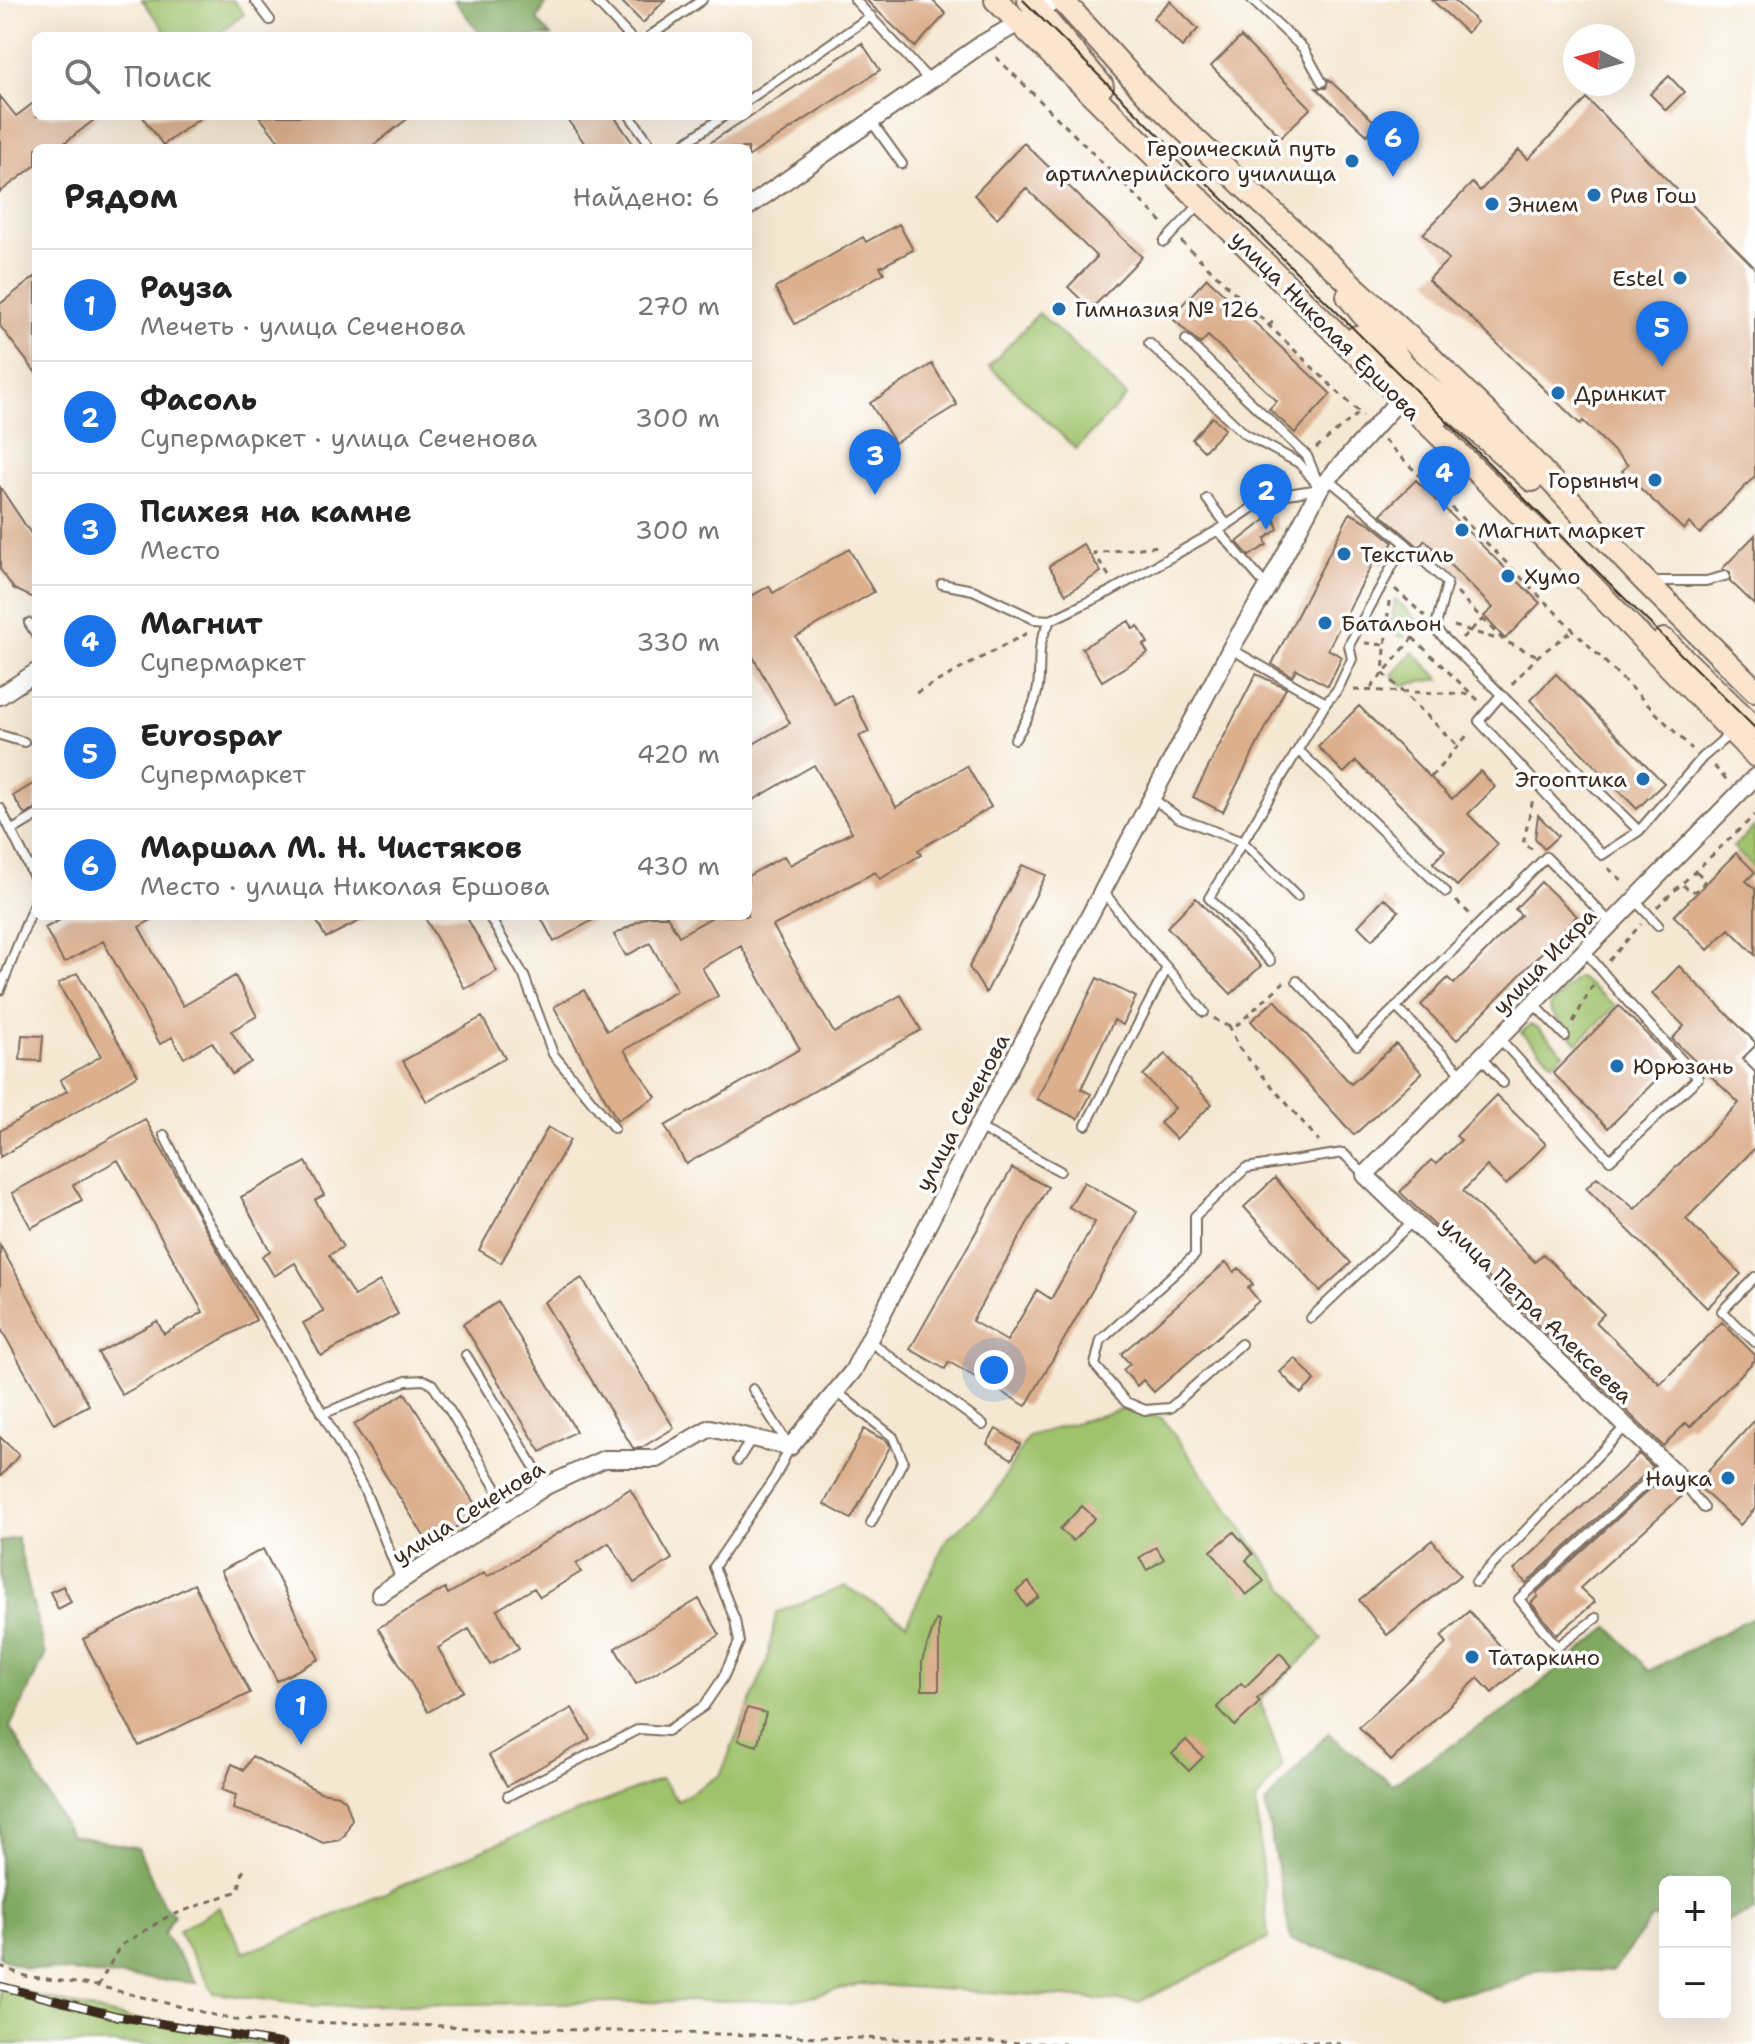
<!DOCTYPE html>
<html lang="ru">
<head>
<meta charset="utf-8">
<style>
	body { margin:0; font-family:"Shantell Sans",sans-serif; background:#f2f2f2; color:#222 }
	.controls { position:absolute; right:24px; bottom:24px; display:grid; overflow:hidden; border-radius:12px; box-shadow:0 8px 32px #0002 }
	.controls button { width:72px; height:72px; display:grid; place-items:center; padding:0; border:0; border-bottom:2px solid #e0e0e0; background:#fff; color:#222; font:40px sans-serif }
	.compass { position:absolute; left:1563px; top:24px; width:72px; height:72px; border-radius:50%; background:#fff; box-shadow:0 8px 32px #0002; rotate:276deg }
	.you { position:absolute; left:994px; top:1370px; width:28px; height:28px; margin:-20px; border:6px solid #fff; border-radius:50%; background:#1a73e8; box-shadow:0 0 0 12px #1a73e833 }
	.badge { display:grid; place-items:center; width:52px; height:52px; border-radius:50%; background:#1a73e8; color:#fff; font-size:26px; font-weight:700 }
	.pin { position:absolute; translate:-50% -66px; filter:drop-shadow(0 2px 4px #0008) }
	.pin::after { content:''; position:absolute; top:42px; width:28px; height:24px; background:inherit; clip-path:polygon(0 0,100% 0,50% 100%) }
	.list { margin:0; padding:0; list-style:none }
	h2 { display:flex; justify-content:space-between; align-items:center; height:104px; margin:0; padding:0 32px; font-size:34px }
	h2 small { font-size:26px; font-weight:400; color:#767676 }
	.list li { display:grid; grid-template-columns:52px 1fr auto; gap:24px; align-items:center; box-sizing:border-box; height:112px; padding:0 32px; border-top:2px solid #e0e0e0 }
	.list b { display:block; font-size:30px; white-space:nowrap }
	.list p { margin:0; font-size:26px; white-space:nowrap; color:#767676 }
	.list em { font-size:26px; font-style:normal; color:#767676 }
	.icon { flex:none; width:44px; height:44px; fill:none; stroke:currentColor; stroke-width:2; stroke-linecap:round; stroke-linejoin:round }
	.map { position:relative; flex:none; width:1755px; height:2044px; overflow:hidden }
	.search { position:absolute; background:#fff; box-shadow:0 8px 32px #0002; left:32px; top:32px; width:720px; height:88px; display:flex; align-items:center; gap:20px; box-sizing:border-box; padding:0 28px; border-radius:12px; color:#767676; font-size:30px }
	.panel { position:absolute; background:#fff; box-shadow:0 8px 32px #0002; left:32px; top:144px; width:720px; height:776px; border-radius:12px }
	.map>svg:first-child { display:block }
	.green { fill:#9fc26c; stroke:#6d7645; stroke-width:2 }
	.forest { fill:#7fa860; stroke:#5d693f; stroke-width:2 }
	.building { fill:#dcaf8d }
	.lines { fill:none; stroke-linecap:round; stroke-linejoin:round }
	.service-casing { stroke:#7c6c5d; stroke-width:12 }
	.minor-casing { stroke:#7c6c5d; stroke-width:20 }
	.secondary-casing { stroke:#7c6c5d; stroke-width:26 }
	.path { stroke:#7c6c5d; stroke-width:3; stroke-dasharray:6 6; stroke-linecap:butt }
	.service { stroke:#fff; stroke-width:8 }
	.minor { stroke:#fff; stroke-width:16 }
	.secondary { stroke:#fbe5cf; stroke-width:22 }
	.tram { stroke:#3b2a1e; stroke-width:2 }
	.rail-casing { stroke:#3b2a1e; stroke-width:9 }
	.rail { stroke:#fff; stroke-width:6; stroke-dasharray:18; stroke-linecap:butt }
	.poi-dot { fill:#1f6fb2; stroke:#fff; stroke-width:3 }
	.labels { text-anchor:middle; stroke-width:7; stroke-linejoin:round; paint-order:stroke }
	.poi-label { font-size:22px; fill:#3b2a1e; stroke:#fff; text-anchor:start }
	.street-label { font-size:22px; fill:#3b2a1e; stroke:#fff }
</style>
</head>
<body>
<div class="map">
<svg width="1755" height="2044" viewBox="0 0 1755 2044">
	<rect width="100%" height="100%" fill="#fff"/>
	<filter id="ink" filterUnits="userSpaceOnUse"><feTurbulence type="fractalNoise" baseFrequency=".0125" numOctaves="2"/><feDisplacementMap in="SourceGraphic" scale="16" xChannelSelector="R" yChannelSelector="G"/><feConvolveMatrix kernelMatrix="1 2 1 2 8 2 1 2 1" color-interpolation-filters="sRGB"/></filter>
	<filter id="wash" filterUnits="userSpaceOnUse"><feTurbulence type="fractalNoise" baseFrequency=".006" numOctaves="4" result="noise"/><feDisplacementMap in="SourceGraphic" scale="32" xChannelSelector="R" yChannelSelector="G"/><feGaussianBlur stdDeviation="1.8" result="paint"/><feColorMatrix in="noise" values="0 0 0 0 0 0 0 0 0 0 0 0 0 0 0 0 0 1.4 0 .05"/><feComposite in="paint" operator="in"/></filter>
	<g filter="url(#wash)">
		<rect width="100%" height="100%" fill="#f5e8d3"/>
		<path class="green" d="M142,0H233L244,14L216,36H169Z
			M1039,313L1127,396L1076,449L989,366Z
			M1395,599L1416,619L1403,638L1390,631Z
			M1413,652L1440,679L1402,685L1392,675Z
			M1755,826V869L1733,847Z
			M1580,978L1616,1006L1577,1043L1551,1012L1550,1005L1575,979Z
			M1530,1025L1537,1027L1564,1053L1553,1063L1521,1032Z
			M1126,1408L1162,1418L1323,1640L1260,1700L1283,1766L1256,1801L1268,1939L1139,2002L861,1984L795,2000L314,2006L214,1993L178,1931L219,1907L244,1952L270,1944L484,1849L661,1779L678,1801L721,1774L767,1662L776,1613L845,1586L907,1623L946,1540L993,1498L1028,1436Z
			M0,1986L117,2016L283,2044H0Z"/>
		<path class="forest" d="M454,0H548L537,20L551,36H482Z
			M17,1537L45,1656L10,1727L70,1835L138,1848L163,1904L174,1915L164,1934L197,1983L25,1968L0,1957V1542Z
			M1755,1616V1911L1725,1922V1882H1665V1919L1652,1918L1613,1971L1539,1969L1502,1986L1439,1997L1384,1965L1291,1941L1265,1804L1328,1733L1392,1784L1514,1705L1610,1627L1649,1671Z"/>
		<g id="blocks">
			<path class="building" d="M620,0H665L643,23Z
				M866,0H932L946,14L915,47Z
				M1432,0H1454L1477,22L1467,33Z
				M1170,1L1198,29L1182,47L1153,18Z
				M1241,37L1311,108L1281,137L1211,66Z
				M862,43L880,70L748,157V148H702Z
				M1669,76L1684,92L1666,110L1650,94Z
				M1328,79L1377,124L1367,135L1316,88H1326Z
				M0,96L16,116L36,101V116H99L58,148H36V165L0,192Z
				M1587,99L1755,268V476L1700,534L1689,523L1684,530L1622,471L1628,465L1583,421L1580,424L1468,315L1428,280L1449,259L1423,234L1472,183L1480,191L1519,150L1528,159Z
				M142,116H203L163,145Z
				M259,116H411L370,148H284Z
				M565,116H614L636,148H588Z
				M1024,143L1142,257L1091,309L1068,287L1097,257L1026,188L997,218L974,195Z
				M899,224L913,250L880,267L884,273L795,324L775,288L863,237L866,242Z
				M36,276V373L0,326V304Z
				M1207,278L1331,394L1295,433L1269,409L1277,401L1208,336L1200,344L1171,317Z
				M932,364L957,405L895,443L870,403Z
				M1212,417L1225,429L1204,451L1192,439Z
				M1416,480L1540,603L1505,639L1484,616L1493,608L1425,540L1419,547L1381,514Z
				M0,487L36,541V599L14,589L0,569Z
				M1350,513L1371,524L1393,542L1381,565L1374,561L1328,649L1342,657L1328,686L1296,669L1292,676L1272,664Z
				M1273,514L1278,529L1265,539L1267,545L1249,556L1237,542Z
				M1755,535V605L1730,581V572L1722,569Z
				M1083,544L1101,572L1066,594L1049,566Z
				M849,549L874,592L796,637L835,705L851,695L869,732L859,736L896,807L967,766L991,807L918,850L921,855L880,879L875,872L773,926L834,1033L901,995L921,1030L686,1164L665,1126L800,1049L741,946L702,968L718,996L624,1050L656,1097L617,1120L554,1007L584,990L607,1031L677,991L650,943L626,956L614,935L648,916H667L679,936L714,916H748V876L784,856L790,865L852,832L814,765L748,803V747L790,723L748,648V598L769,586L773,593Z
				M1129,621L1133,629L1138,626L1148,643L1143,645L1148,653L1102,681L1082,648Z
				M1256,674L1286,688L1223,812L1193,797Z
				M1556,674L1664,783L1637,809L1530,700Z
				M1359,706L1452,799L1480,771L1495,787L1468,814L1498,844L1457,886L1433,863L1445,850L1356,761L1344,773L1318,747Z
				M36,782V809L25,815L13,796Z
				M1538,815L1558,836L1544,849L1535,838Z
				M1736,853L1755,872L1746,881L1755,889V955L1729,929L1708,950L1674,916Z
				M1022,865L1046,875L986,993L969,967Z
				M1541,882L1577,916L1457,1040L1421,1005L1448,978L1454,984L1521,915L1515,909Z
				M1196,898L1261,966L1231,994L1167,927Z
				M1384,898L1399,911L1372,940L1358,926Z
				M67,916H158L139,927L183,1006L235,976L257,1016L231,1031L251,1062L232,1074L212,1042L184,1058L172,1037L160,1044L103,941L64,963L45,928Z
				M314,916H369L326,938Z
				M424,916H466L497,971L465,989Z
				M540,916H600L554,942Z
				M1679,966L1755,1042V1046L1742,1059L1755,1072V1148L1686,1219L1741,1274L1707,1308L1586,1188L1597,1177L1635,1209L1739,1103L1672,1039L1684,1026L1652,994Z
				M77,973L138,1075L0,1157V1131L67,1091L60,1080L101,1056L58,984Z
				M1097,978L1136,997L1123,1025L1114,1020L1081,1089L1091,1094L1078,1119L1037,1099Z
				M1275,1000L1351,1084L1396,1044L1422,1073L1354,1135L1251,1021Z
				M1619,1006L1674,1062L1608,1128L1553,1073Z
				M482,1017L505,1058L427,1102L403,1061Z
				M22,1035L43,1036L41,1061L20,1060Z
				M1165,1054L1212,1104L1176,1139L1160,1123L1175,1108L1143,1075Z
				M1496,1095L1546,1144L1506,1185L1487,1166L1463,1191L1535,1262L1543,1254L1604,1314L1596,1322L1660,1384L1722,1322L1755,1355V1360L1690,1427L1686,1423L1663,1446L1400,1192L1431,1160L1436,1164L1461,1140L1456,1136Z
				M145,1119L256,1320L122,1395L98,1353L157,1321L164,1334L203,1312L118,1160L73,1185L82,1200L31,1228L12,1193Z
				M548,1127L570,1140L501,1263L479,1250Z
				M306,1162L324,1195L315,1200L343,1247L329,1255L354,1296L380,1281L398,1314L321,1356L303,1323L324,1312L295,1263L274,1276L262,1256L270,1251L241,1197Z
				M1012,1168L1048,1187L972,1321L1007,1341L1037,1290L1051,1299L1095,1222L1069,1207L1084,1182L1137,1212L1026,1406L949,1362L945,1369L910,1349Z
				M1275,1178L1351,1263L1320,1291L1244,1207Z
				M0,1245L89,1405L54,1424L0,1327Z
				M1226,1262L1234,1272L1239,1268L1253,1284L1248,1288L1259,1301L1154,1392L1143,1380L1137,1386L1123,1370L1130,1364L1121,1354Z
				M582,1278L674,1428L641,1448H633L544,1302Z
				M498,1302L576,1431L541,1452L463,1324Z
				M1295,1358L1315,1380L1301,1394L1280,1372Z
				M405,1393L480,1512L429,1544L354,1425Z
				M1755,1420V1509L1740,1525L1696,1484Z
				M864,1429L888,1442L890,1447L851,1519L824,1504Z
				M996,1429L1020,1444L1012,1459L987,1444Z
				M0,1437L19,1455L0,1477Z
				M1639,1454L1653,1467L1526,1583L1514,1570Z
				M1663,1477L1681,1497L1580,1588L1595,1602L1557,1635L1531,1603L1538,1596L1536,1593Z
				M630,1489L672,1559L634,1583L609,1543L576,1564L581,1572L540,1597L534,1588L497,1610L519,1648L490,1665L469,1629L438,1648L463,1691L428,1712L378,1628L445,1588L448,1594L484,1573L487,1577Z
				M1082,1506L1095,1518L1073,1541L1060,1529Z
				M1234,1532L1253,1554L1246,1560L1264,1581L1246,1595L1211,1551Z
				M1432,1540L1460,1575L1387,1635L1359,1600Z
				M1156,1547L1164,1559L1147,1570L1139,1558Z
				M263,1549L319,1659L277,1681L221,1571Z
				M1029,1582L1039,1597L1026,1606L1016,1591Z
				M194,1584L250,1693L139,1746L83,1639Z
				M63,1586L71,1602L58,1609L50,1592Z
				M699,1599L720,1635L636,1684L615,1648Z
				M1469,1611L1520,1668L1492,1693L1478,1678L1391,1761L1359,1727L1447,1643L1441,1636Z
				M936,1620L939,1621V1690H922V1661Z
				M1280,1653L1292,1666L1257,1699L1260,1702L1235,1726L1217,1707L1241,1683L1245,1687Z
				M572,1708L590,1739L507,1786L489,1755Z
				M747,1708L766,1713L757,1746L738,1740Z
				M1186,1740L1203,1757L1189,1771L1172,1754Z
				M252,1756L320,1792L339,1795L346,1801L352,1819L345,1835L339,1840L323,1843L287,1825L233,1809L236,1795L222,1790L232,1764L244,1770Z"/>
		</g>
	</g>
	<g filter="url(#ink)">
		<use href="#blocks" fill-opacity="0" stroke="#7c6c5d" stroke-width="2"/>
		<g class="lines">
			<g class="service-casing">
				<path id="service" d="M255,0L270,20
					M595,0L629,36
					M855,0L929,80
					M1252,0L1303,48L1322,82
					M650,36L702,0
					M748,100L871,16
					M630,116L653,148
					M871,121L902,164
					M678,148L724,116
					M1164,242L1199,205
					M1186,340L1307,456L1317,480
					M1149,343L1245,434L1299,463L1320,488
					M1328,479L1405,543L1447,583L1435,629L1639,831
					M1207,499L1227,525
					M1218,530L1262,581L1269,585
					M1651,581H1706L1725,576
					M942,584L973,590L1034,619L1051,620L1111,591L1227,525L1268,497L1320,489
					M29,623L36,634
					M1231,649L1326,703L1338,689L1352,659L1349,645L1405,543
					M1501,695L1479,721L1602,855L1639,831L1702,758L1732,732
					M0,735L24,742
					M1015,739C1025,723 1035,706 1038,687C1042,657 1034,648 1051,620
					M1299,751L1446,892
					M1152,798L1179,818L1243,842L1297,896
					M0,808L36,881
					M11,831L36,816
					M1635,900L1658,925
					M489,916L524,976L553,1054L614,1128
					M1270,961L1209,898L1326,703
					M1167,968L1204,1012
					M1297,981L1357,1045L1396,1007
					M0,990L36,899
					M1533,1003L1565,1036
					M1499,1038L1610,1160L1698,1078L1627,1001L1585,951
					M1481,1057L1503,1083
					M1463,1075L1396,1007L1546,857L1611,923
					M1086,1125L1167,968L1125,920L1104,892
					M978,1127L1060,1171
					M164,1135L206,1218L322,1412L365,1491L401,1580
					M1755,1277L1722,1311L1755,1342
					M1311,1318L1413,1221
					M869,1341L983,1425
					M1241,1344L1170,1408L1145,1410L1126,1402L1095,1365L1101,1340L1195,1255V1216L1246,1168L1343,1153L1365,1175
					M466,1355L546,1486
					M837,1392L893,1437L903,1461L871,1523
					M322,1414L406,1381L424,1380L432,1384L452,1414L509,1510
					M738,1460L752,1438
					M1679,1477L1704,1508
					M1476,1582L1626,1426
					M1596,1618L1557,1647L1519,1599L1665,1466
					M508,1796L639,1729L667,1731L704,1706L723,1678L739,1642L735,1620L714,1567L775,1477L790,1447L753,1389"/>
			</g>
			<g class="minor-casing">
				<path id="minor" d="M748,207L982,44L1058,0
					M0,696L36,672
					M1679,1477L1365,1175L1755,777
					M380,1594L546,1486L604,1459H657L710,1428L790,1447L853,1371L978,1127L1231,648L1269,585L1320,488L1400,399"/>
			</g>
			<g class="secondary-casing">
				<path id="secondary" d="M996,0L1562,555L1755,755
					M1029,0L1102,86
					M1062,0L1146,93L1247,189L1421,348L1497,423L1645,581L1755,690
					M1348,296L1404,365L1532,480
					M1357,337L1398,373L1438,417
					M1664,640L1755,728"/>
			</g>
			<path class="path" d="M996,57L1162,222
				M1104,182L1112,173
				M1181,241L1363,416
				M1247,305L1255,297
				M1269,326L1276,318
				M1384,440L1692,749
				M1316,448L1360,412
				M1272,482L1285,472
				M1109,576L1094,553L1159,546
				M1395,589L1425,616
				M1457,593L1504,641L1538,656
				M1389,601L1383,673L1458,746
				M1454,626L1500,640
				M1413,638L1480,702
				M1462,638L1483,619
				M1365,643L1385,645
				M1512,684L1538,656L1572,631
				M1371,688L1420,629
				M1354,690L1470,694
				M916,693L1029,632
				M1714,766L1727,780
				M1431,777L1470,732
				M1532,849L1523,844L1533,799
				M1608,868L1625,883
				M1683,885L1691,892L1700,889L1705,880L1696,871
				M1456,901L1471,915
				M1657,907L1755,815
				M1609,961L1641,924
				M1214,1018L1223,1025H1237L1284,982
				M1573,1022L1594,983
				M1229,1025L1239,1048L1319,1141
				M0,1966L25,1976L98,1986L234,2020L1065,2044
				M98,1986L120,1946L167,1917L238,1891L244,1868
				M1276,2044L1295,2041L1341,2044"/>
			<use href="#service" class="service"/>
			<use href="#minor" class="minor"/>
			<use href="#secondary" class="secondary"/>
			<path class="tram" d="M1023,0L1755,728"/>
			<g class="rail-casing">
				<path id="rail" d="M0,1986L117,2016L283,2044"/>
			</g>
			<use href="#rail" class="rail"/>
		</g>
	</g>
	<g class="poi-dot">
		<circle cx="1352" cy="161" r="8"/>
		<circle cx="1594" cy="195" r="8"/>
		<circle cx="1492" cy="204" r="8"/>
		<circle cx="1680" cy="278" r="8"/>
		<circle cx="1059" cy="309" r="8"/>
		<circle cx="1558" cy="393" r="8"/>
		<circle cx="1655" cy="480" r="8"/>
		<circle cx="1462" cy="530" r="8"/>
		<circle cx="1344" cy="554" r="8"/>
		<circle cx="1508" cy="576" r="8"/>
		<circle cx="1325" cy="623" r="8"/>
		<circle cx="1643" cy="779" r="8"/>
		<circle cx="1617" cy="1066" r="8"/>
		<circle cx="1728" cy="1478" r="8"/>
		<circle cx="1472" cy="1657" r="8"/>
	</g>
	<g class="labels">
		<g class="poi-label">
			<text x="1336" y="156" text-anchor="end">Героический путь<tspan x="1336" dy="25">артиллерийского училища</tspan></text>
			<text x="1610" y="203">Рив Гош</text>
			<text x="1508" y="212">Энием</text>
			<text x="1664" y="286" text-anchor="end">Estel</text>
			<text x="1075" y="317">Гимназия № 126</text>
			<text x="1574" y="401">Дринкит</text>
			<text x="1639" y="488" text-anchor="end">Горыныч</text>
			<text x="1478" y="538">Магнит маркет</text>
			<text x="1360" y="562">Текстиль</text>
			<text x="1524" y="584">Хумо</text>
			<text x="1341" y="631">Батальон</text>
			<text x="1627" y="787" text-anchor="end">Эгооптика</text>
			<text x="1633" y="1074">Юрюзань</text>
			<text x="1712" y="1486" text-anchor="end">Наука</text>
			<text x="1488" y="1665">Татаркино</text>
		</g>
		<g class="street-label">
			<text transform="translate(1326 325) rotate(45)" y="8">улица Николая Ершова</text>
			<text transform="translate(1544 961) rotate(-46)" y="8">улица Искра</text>
			<text transform="translate(962 1112) rotate(-62)" y="8">улица Сеченова</text>
			<text transform="translate(1537 1310) rotate(44)" y="8">улица Петра Алексеева</text>
			<text transform="translate(468 1512) rotate(-32)" y="8">улица Сеченова</text>
		</g>
	</g>
</svg>
<div class="controls">
<button>+</button>
<button>−</button>
</div>
<svg class="compass" viewBox="-18 -18 36 36"><path d="M0-13l5 13h-10z" fill="#e53935"/><path d="M0 13l5-13h-10z" fill="#767676"/></svg>
<div class="you"></div>
<div class="pin badge" style="left:301px;top:1745px">1</div>
<div class="pin badge" style="left:1266px;top:530px">2</div>
<div class="pin badge" style="left:875px;top:495px">3</div>
<div class="pin badge" style="left:1444px;top:512px">4</div>
<div class="pin badge" style="left:1662px;top:367px">5</div>
<div class="pin badge" style="left:1393px;top:177px">6</div>
<div class="search"><svg class="icon" aria-label="search" viewBox="0 0 24 24"><circle cx="10" cy="10" r="6"/><path d="M15 15l6 6"/></svg>Поиск</div>
<section class="panel">
<h2>Рядом<small>Найдено: 6</small></h2>
<ul class="list">
<li><span class="badge">1</span><div><b>Рауза</b><p>Мечеть · улица Сеченова</p></div><em>270 m</em></li>
<li><span class="badge">2</span><div><b>Фасоль</b><p>Супермаркет · улица Сеченова</p></div><em>300 m</em></li>
<li><span class="badge">3</span><div><b>Психея на камне</b><p>Место</p></div><em>300 m</em></li>
<li><span class="badge">4</span><div><b>Магнит</b><p>Супермаркет</p></div><em>330 m</em></li>
<li><span class="badge">5</span><div><b>Eurospar</b><p>Супермаркет</p></div><em>420 m</em></li>
<li><span class="badge">6</span><div><b>Маршал М. Н. Чистяков</b><p>Место · улица Николая Ершова</p></div><em>430 m</em></li>
</ul>
</section>
</div>
</body>
</html>
